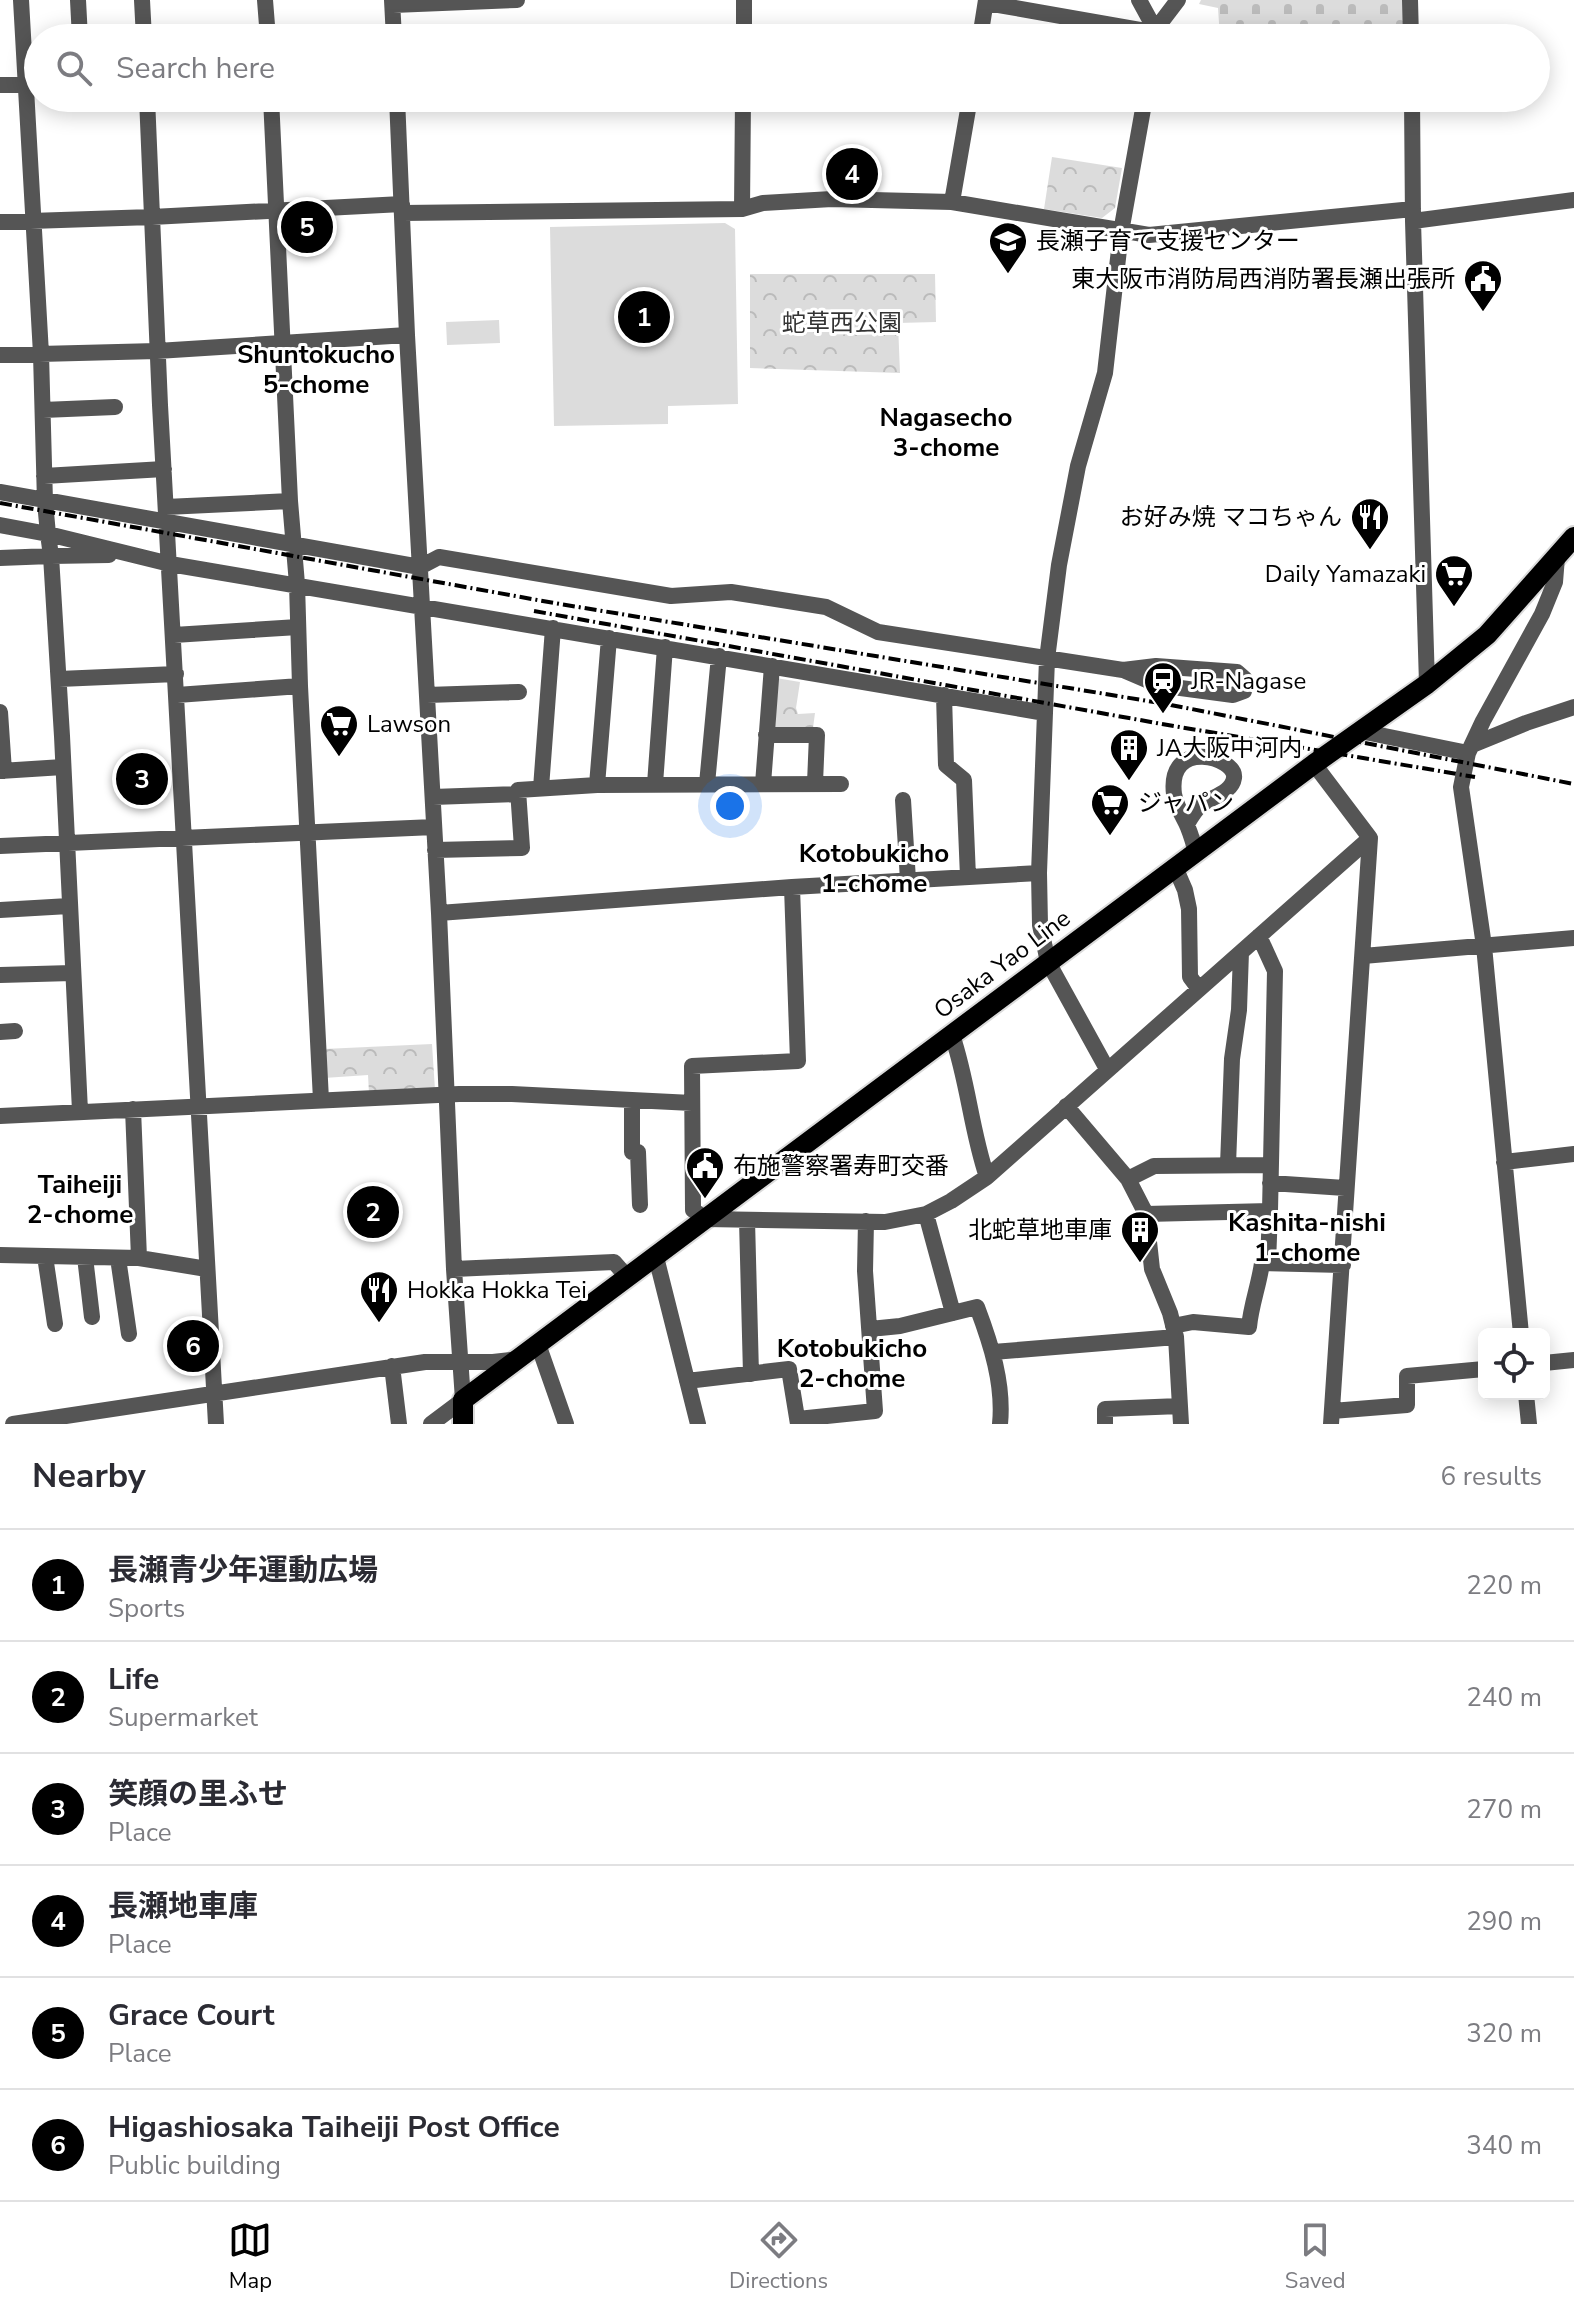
<!DOCTYPE html>
<html lang="en">
<head>
<meta charset="utf-8">
<style>
	body { margin:0; font-family:"Nunito Sans","Noto Sans JP",sans-serif; background:#f2f2f3; color:#2b2b33 }
	.controls { position:absolute; right:24px; bottom:24px; display:grid; overflow:hidden; border-radius:12px; box-shadow:0 4px 20px #0003 }
	.controls button { width:72px; height:72px; display:grid; place-items:center; padding:0; border:0; border-bottom:2px solid #e1e1e2; background:#fff; color:#2b2b33; font:40px sans-serif }
	.you { position:absolute; left:730px; top:806px; width:28px; height:28px; margin:-20px; border:6px solid #fff; border-radius:50%; background:#1a73e8; box-shadow:0 0 0 12px #1a73e833 }
	.badge { display:grid; place-items:center; width:52px; height:52px; border-radius:50%; background:#000; color:#fff; font-size:26px; font-weight:700 }
	.pin { position:absolute; translate:-50% -50%; border:4px solid #fff; box-shadow:0 2px 8px #0006 }
	.list { margin:0; padding:0; list-style:none }
	h2 { display:flex; justify-content:space-between; align-items:center; height:104px; margin:0; padding:0 32px; font-size:34px }
	h2 small { font-size:26px; font-weight:400; color:#7c7c81 }
	.list li { display:grid; grid-template-columns:52px 1fr auto; gap:24px; align-items:center; box-sizing:border-box; height:112px; padding:0 32px; border-top:2px solid #e1e1e2 }
	.list b { display:block; font-size:30px; white-space:nowrap }
	.list p { margin:0; font-size:26px; white-space:nowrap; color:#7c7c81 }
	.list em { font-size:26px; font-style:normal; color:#7c7c81 }
	.icon { flex:none; width:44px; height:44px; fill:none; stroke:currentColor; stroke-width:2; stroke-linecap:round; stroke-linejoin:round }
	.map { position:relative; flex:none; width:1574px; height:1424px; overflow:hidden }
	.search { position:absolute; background:#fff; box-shadow:0 4px 20px #0003; left:24px; right:24px; top:24px; height:88px; display:flex; align-items:center; gap:20px; box-sizing:border-box; padding:0 28px; border-radius:44px; color:#7c7c81; font-size:30px }
	.sheet { height:776px; background:#fff }
	nav { display:flex; justify-content:space-around; align-items:center; box-sizing:border-box; height:112px; border-top:2px solid #e1e1e2; background:#fff; font-size:22px; color:#7c7c81 }
	nav a { display:grid; justify-items:center; gap:4px }
	nav .on { color:#000 }
	.map>svg:first-child { display:block }
	.grass { fill:#dcdcdc }
	.cemetery { fill:url(#cemetery-stones) }
	.park { fill:url(#park-crowns) }
	.lines { fill:none; stroke-linecap:round; stroke-linejoin:round }
	.major-casing { stroke:#dbdbdb; stroke-width:24 }
	.minor { stroke:#555; stroke-width:16 }
	.major { stroke:#000; stroke-width:20 }
	.rail { stroke:#000; stroke-width:4; stroke-dasharray:12 4 2 4; stroke-linecap:butt }
	.labels { text-anchor:middle; stroke-width:6; stroke-linejoin:round; paint-order:stroke }
	.poi-label { font-size:24px; fill:#000; stroke:#fff; text-anchor:start }
	.park-label { font-size:24px; fill:#333; stroke:#fff }
	.street-label { font-size:24px; fill:#000; stroke:#fff }
	.neighbourhood-label { font-size:26px; font-weight:bold; fill:#000; stroke:#fff }
</style>
</head>
<body>
<div class="map">
<svg width="1574" height="1424" viewBox="0 0 1574 1424">
	<defs>
		<pattern id="cemetery-stones" width="16" height="16" patternUnits="userSpaceOnUse" patternTransform="scale(2)"><rect width="16" height="16" fill="#dcdcdc"/><path d="M2 7V4a2 2 0 0 1 4 0v3zM10 15v-3a2 2 0 0 1 4 0v3z" fill="#bbb"/></pattern>
		<pattern id="park-crowns" width="20" height="18" patternUnits="userSpaceOnUse" patternTransform="scale(2)"><rect width="20" height="18" fill="#dcdcdc"/><path d="M2 6a3 3 0 1 1 6 0M12 15a3 3 0 1 1 6 0" fill="none" stroke="#bbb"/></pattern>
	</defs>
	<rect width="100%" height="100%" fill="#fff"/>
	<path class="grass" d="M725,223L735,229L738,404L668,406V424L554,426L550,227Z
		M499,320L500,343L447,345L446,322Z"/>
	<path class="cemetery" d="M1201,0H1403L1404,38H1220L1218,8L1199,4Z"/>
	<path class="park" d="M1052,157L1122,168L1115,208L1102,218L1044,209Z
		M750,274H935L936,322L898,323L900,373L750,368Z
		M776,678L800,682L796,708L798,714L815,713L813,728L775,727Z
		M432,1044L435,1090L369,1093L368,1075L324,1078V1049Z"/>
	<g class="lines">
		<g class="major-casing">
			<path id="major" d="M463,1424V1400L1314,764L1427,684L1487,635L1574,537"/>
		</g>
		<path class="minor" d="M78,0L80,38
			M142,0L144,38
			M265,0L268,38
			M392,0L394,38
			M1139,0L1157,33
			M1410,0L1411,38
			M987,3L1157,33
			M393,5L517,0
			M744,38V0
			M980,38L986,0
			M1156,38L1162,21L1178,0
			M0,85L38,84
			M147,98L160,405L216,1424
			M397,98L407,335L439,913L454,1269L463,1400L431,1424
			M1412,98L1413,221L1427,684
			M952,202L970,98
			M742,209L743,98
			M403,213L742,209L763,203L832,199L952,202L1149,235L1413,209
			M1413,221L1574,200
			M0,222L152,217L402,204
			M0,355L157,351L407,335
			M43,410L115,407
			M44,476L164,469
			M0,492L420,567L439,557L671,596L731,592L826,607L878,632L1123,670L1156,666L1237,672L1245,679L1244,691L1233,695L1158,685L1123,670
			M166,507L290,501
			M0,525L48,534L45,502L41,354L21,0
			M0,558L51,556L48,534L170,564L1045,713
			M174,635L298,627
			M59,679L176,674
			M300,686L321,1100
			M177,695L300,686L297,584L290,501L271,98
			M427,695L519,692
			M944,695L946,765L964,780L968,877
			M0,712L4,771
			M1360,731L1468,753
			M766,735H817L815,783
			M1472,745L1526,723L1574,707
			M1314,764L1370,838L1331,1424
			M0,771L63,767
			M655,784L665,647
			M707,784L719,656
			M763,784L772,666
			M597,785L609,638
			M541,788L553,628
			M433,797L519,794
			M903,800L908,880
			M1187,824C1191,817 1195,810 1201,805C1211,797 1232,793 1234,778C1237,757 1167,737 1174,794C1176,805 1181,813 1186,823C1190,831 1193,842 1196,852
			M0,846L434,827
			M435,850L522,848L518,790L597,785L841,784
			M1175,867L1185,890L1189,909L1190,977L1199,989
			M792,887L798,1061L692,1066L693,1210L706,1219L885,1222L926,1214L951,1201L987,1177L1370,838
			M0,910L69,906
			M439,913L792,887L1039,873
			M1363,956L1574,938
			M0,975L72,973
			M0,1032L15,1031
			M952,1035C968,1081 971,1130 987,1177
			M1107,1069L1048,962L1040,925L1039,873L1047,659L1059,565L1078,466L1105,373L1121,232L1145,98
			M632,1100V1152H638L640,1205
			M1066,1106L1128,1179L1146,1214L1152,1269L1170,1313L1176,1337L1181,1424
			M133,1109L139,1258
			M80,1111L62,736L51,556L109,555
			M0,1116L459,1094H512L692,1103
			M1504,1162L1574,1154
			M1228,1165L1232,1059L1239,1010L1241,952
			M1128,1179L1154,1166L1270,1165
			M1270,1183L1345,1188
			M926,1214L953,1313
			M1146,1214L1270,1211L1275,971L1259,936
			M747,1220L751,1374
			M0,1255L139,1258L207,1269
			M45,1256L55,1324
			M85,1257L92,1317
			M656,1257L698,1424
			M118,1258L129,1334
			M1268,1263L1270,1211
			M454,1269L614,1262L628,1278
			M1173,1326L1193,1322L1249,1327C1251,1305 1259,1285 1262,1263L1343,1265
			M870,1329L900,1326L977,1307C991,1344 1004,1384 1000,1424
			M1521,1334L1484,946L1461,787L1468,753L1483,721L1542,614L1555,582L1557,557
			M538,1344L566,1424
			M993,1352L1176,1337
			M1544,1363L1574,1360
			M392,1366L399,1424
			M687,1381L789,1369L798,1424
			M1526,1394L1529,1424
			M1332,1411L1407,1405V1376L1484,1369
			M798,1419L875,1411L865,1271L866,1221
			M13,1424L425,1362H493L518,1359
			M1105,1424V1409L1180,1406"/>
		<use href="#major" class="major"/>
		<path class="rail" d="M0,503L554,603L1166,704L1574,784
			M534,611L1162,724L1475,777"/>
	</g>
	<defs>
		<g id="school-pin" transform="scale(2)"><path d="M0 17L-7.5 6A9.5 9.5 0 1 1 7.5 6Z" fill="#000" stroke="#fff"/><path d="M0-5L7-2L0 1L-7-2ZM-4 1L0 2.5L4 1V4Q0 6-4 4Z" fill="#fff"/></g>
		<g id="civic-pin" transform="scale(2)"><path d="M0 17L-7.5 6A9.5 9.5 0 1 1 7.5 6Z" fill="#000" stroke="#fff"/><path d="M-.6-6.5H3V-4.5H.6V-3L4-1V1h2V6H-6V1h2V-1L-.6-3ZM-1.2 2.5V6h2.4V2.5Z" fill="#fff"/></g>
		<g id="restaurant-pin" transform="scale(2)"><path d="M0 17L-7.5 6A9.5 9.5 0 1 1 7.5 6Z" fill="#000" stroke="#fff"/><path d="M-5-6h1v4h1v-4h1v4h1v-4h1v5L-1.5 .5V6h-2V.5L-5-1ZM5-6V6H3V1.5H1.5Q1.5-4 5-6Z" fill="#fff"/></g>
		<g id="supermarket-pin" transform="scale(2)"><path d="M0 17L-7.5 6A9.5 9.5 0 1 1 7.5 6Z" fill="#000" stroke="#fff"/><path d="M-6-5.5h2.5l.6 2H6L4.5 2H-2.5L-4.4-4H-6ZM-1.5 3.2a1.3 1.3 0 1 0 .1 0ZM3 3.2a1.3 1.3 0 1 0 .1 0Z" fill="#fff"/></g>
		<g id="station-pin" transform="scale(2)"><path d="M0 17L-7.5 6A9.5 9.5 0 1 1 7.5 6Z" fill="#000" stroke="#fff"/><path d="M-3-6H3Q5-6 5-4V2Q5 4 3 4L4.5 6H3L1.5 4h-3L-3 6H-4.5L-3 4Q-5 4-5 2V-4Q-5-6-3-6ZM-3.5-4v3h7v-3ZM-3.5 1v1.5H-2V1ZM2 1v1.5H3.5V1Z" fill="#fff"/></g>
		<g id="building-pin" transform="scale(2)"><path d="M0 17L-7.5 6A9.5 9.5 0 1 1 7.5 6Z" fill="#000" stroke="#fff"/><path d="M-4-6H4V6H1V3H-1V6H-4ZM-2.5-4.3h1.7v1.8h-1.7ZM.8-4.3h1.7v1.8H.8ZM-2.5-1h1.7V.8h-1.7ZM.8-1h1.7V.8H.8Z" fill="#fff"/></g>
	</defs>
	<g fill-rule="evenodd">
		<use href="#school-pin" x="1008" y="241"/>
		<use href="#civic-pin" x="1483" y="279"/>
		<use href="#restaurant-pin" x="1370" y="517"/>
		<use href="#supermarket-pin" x="1454" y="574"/>
		<use href="#station-pin" x="1163" y="681"/>
		<use href="#supermarket-pin" x="339" y="724"/>
		<use href="#building-pin" x="1129" y="748"/>
		<use href="#supermarket-pin" x="1110" y="803"/>
		<use href="#civic-pin" x="705" y="1166"/>
		<use href="#building-pin" x="1140" y="1230"/>
		<use href="#restaurant-pin" x="379" y="1290"/>
	</g>
	<g class="labels">
		<g class="poi-label">
			<text x="1036" y="249">長瀬子育て支援センター</text>
			<text x="1455" y="287" text-anchor="end">東大阪市消防局西消防署長瀬出張所</text>
			<text x="1342" y="525" text-anchor="end">お好み焼 マコちゃん</text>
			<text x="1426" y="582" text-anchor="end">Daily Yamazaki</text>
			<text x="1191" y="689">JR-Nagase</text>
			<text x="367" y="732">Lawson</text>
			<text x="1157" y="756">JA大阪中河内</text>
			<text x="1138" y="811">ジャパン</text>
			<text x="733" y="1174">布施警察署寿町交番</text>
			<text x="1112" y="1238" text-anchor="end">北蛇草地車庫</text>
			<text x="407" y="1298">Hokka Hokka Tei</text>
		</g>
		<g class="park-label">
			<text x="842" y="331">蛇草西公園</text>
		</g>
		<g class="street-label">
			<text transform="translate(1002 964) rotate(-37)" y="8">Osaka Yao Line</text>
		</g>
		<g class="neighbourhood-label">
			<text x="316" y="363">Shuntokucho<tspan x="316" dy="30">5-chome</tspan></text>
			<text x="946" y="426">Nagasecho<tspan x="946" dy="30">3-chome</tspan></text>
			<text x="874" y="862">Kotobukicho<tspan x="874" dy="30">1-chome</tspan></text>
			<text x="80" y="1193">Taiheiji<tspan x="80" dy="30">2-chome</tspan></text>
			<text x="1307" y="1231">Kashita-nishi<tspan x="1307" dy="30">1-chome</tspan></text>
			<text x="852" y="1357">Kotobukicho<tspan x="852" dy="30">2-chome</tspan></text>
		</g>
	</g>
</svg>
<div class="controls">
<button><svg class="icon" aria-label="locate" viewBox="0 0 24 24"><circle cx="12" cy="12" r="6"/><path d="M12 2v4M12 18v4M2 12h4M18 12h4"/></svg></button>
</div>
<div class="you"></div>
<div class="pin badge" style="left:644px;top:317px">1</div>
<div class="pin badge" style="left:373px;top:1212px">2</div>
<div class="pin badge" style="left:142px;top:779px">3</div>
<div class="pin badge" style="left:852px;top:174px">4</div>
<div class="pin badge" style="left:307px;top:227px">5</div>
<div class="pin badge" style="left:193px;top:1346px">6</div>
<div class="search"><svg class="icon" aria-label="search" viewBox="0 0 24 24"><circle cx="10" cy="10" r="6"/><path d="M15 15l6 6"/></svg>Search here</div>
</div>
<section class="sheet">
<h2>Nearby<small>6 results</small></h2>
<ul class="list">
<li><span class="badge">1</span><div><b>長瀬青少年運動広場</b><p>Sports</p></div><em>220 m</em></li>
<li><span class="badge">2</span><div><b>Life</b><p>Supermarket</p></div><em>240 m</em></li>
<li><span class="badge">3</span><div><b>笑顔の里ふせ</b><p>Place</p></div><em>270 m</em></li>
<li><span class="badge">4</span><div><b>長瀬地車庫</b><p>Place</p></div><em>290 m</em></li>
<li><span class="badge">5</span><div><b>Grace Court</b><p>Place</p></div><em>320 m</em></li>
<li><span class="badge">6</span><div><b>Higashiosaka Taiheiji Post Office</b><p>Public building</p></div><em>340 m</em></li>
</ul>
</section>
<nav>
<a class="on"><svg class="icon" aria-label="map" viewBox="0 0 24 24"><path d="M3 6l6-2 6 2 6-2v14l-6 2-6-2-6 2zM9 4v14M15 6v14"/></svg>Map</a>
<a><svg class="icon" aria-label="directions" viewBox="0 0 24 24"><path d="M12 3l9 9-9 9-9-9zM9 14v-3h6M13 9l2 2-2 2"/></svg>Directions</a>
<a><svg class="icon" aria-label="saved" viewBox="0 0 24 24"><path d="M7 4h10v16l-5-4-5 4z"/></svg>Saved</a>
</nav>
</body>
</html>
